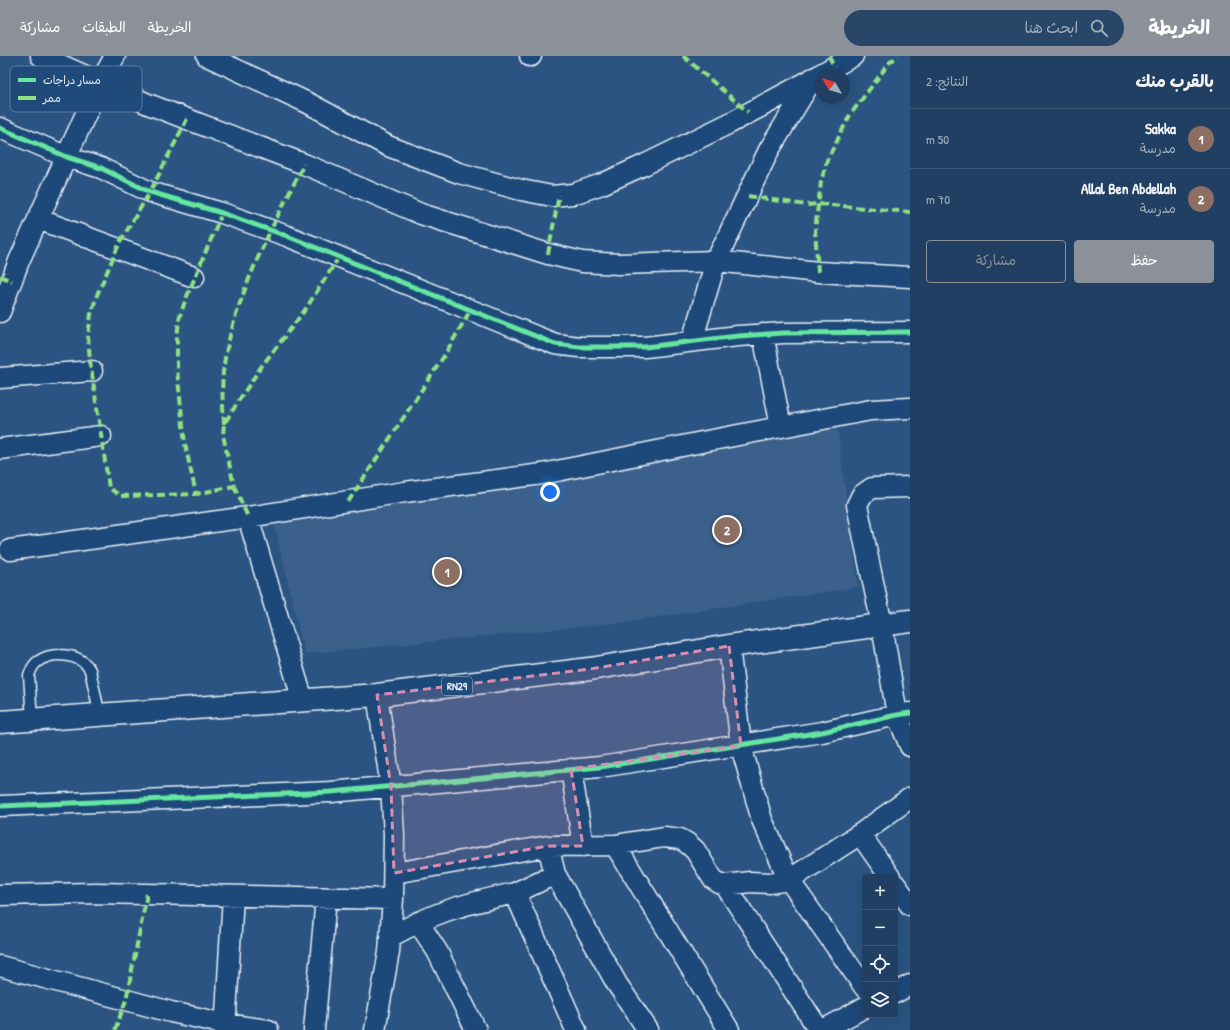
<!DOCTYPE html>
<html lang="ar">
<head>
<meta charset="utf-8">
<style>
	body { margin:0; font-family:"Patrick Hand","Playpen Sans Arabic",sans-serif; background:#284668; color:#f1f3f6; direction:rtl }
	.controls { position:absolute; right:12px; bottom:12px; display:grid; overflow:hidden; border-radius:4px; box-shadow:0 4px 16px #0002 }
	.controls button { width:36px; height:36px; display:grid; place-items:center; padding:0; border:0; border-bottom:1px solid #3d5877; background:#203f62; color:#f1f3f6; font:20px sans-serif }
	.compass { position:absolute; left:814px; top:12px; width:36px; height:36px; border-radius:50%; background:#203f62; box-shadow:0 4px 16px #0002; rotate:308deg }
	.you { position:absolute; left:550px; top:436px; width:14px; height:14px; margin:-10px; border:3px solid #fff; border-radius:50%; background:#1a73e8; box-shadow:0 0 0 6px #1a73e833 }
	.badge { display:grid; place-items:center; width:26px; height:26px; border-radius:50%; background:#8c9099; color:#fff; font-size:13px; font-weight:700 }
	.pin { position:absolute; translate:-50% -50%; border:2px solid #fff; box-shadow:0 1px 4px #0006 }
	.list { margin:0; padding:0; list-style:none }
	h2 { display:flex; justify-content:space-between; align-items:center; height:52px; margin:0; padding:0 16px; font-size:17px }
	h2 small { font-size:13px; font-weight:400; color:#a2afbe }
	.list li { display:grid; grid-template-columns:26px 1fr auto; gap:12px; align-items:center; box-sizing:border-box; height:60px; padding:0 16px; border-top:1px solid #3d5877 }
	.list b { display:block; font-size:15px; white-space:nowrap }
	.list p { margin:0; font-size:13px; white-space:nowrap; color:#a2afbe }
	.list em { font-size:13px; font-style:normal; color:#a2afbe }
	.actions { display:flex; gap:8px; padding:12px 16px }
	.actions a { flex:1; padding:9px 0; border:1px solid #8c9099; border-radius:4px; text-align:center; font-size:14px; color:#8c9099 }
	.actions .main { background:#8c9099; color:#fff }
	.icon { flex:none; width:22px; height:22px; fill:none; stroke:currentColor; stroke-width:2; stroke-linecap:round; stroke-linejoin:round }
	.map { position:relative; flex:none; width:910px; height:974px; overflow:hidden; direction:ltr }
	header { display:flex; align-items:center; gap:24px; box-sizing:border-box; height:56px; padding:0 20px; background:#8c9099; color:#fff }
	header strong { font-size:19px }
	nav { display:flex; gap:22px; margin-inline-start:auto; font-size:14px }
	.search { width:280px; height:36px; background:#284668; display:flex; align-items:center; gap:10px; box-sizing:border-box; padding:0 14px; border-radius:22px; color:#a2afbe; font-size:15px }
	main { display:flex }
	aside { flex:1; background:#203f62 }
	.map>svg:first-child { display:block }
	.built { fill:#3a608b }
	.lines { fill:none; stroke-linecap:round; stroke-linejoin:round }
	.service-casing { stroke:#e8f1f8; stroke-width:13 }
	.minor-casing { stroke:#e8f1f8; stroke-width:23 }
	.primary-casing { stroke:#e8f1f8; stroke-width:25 }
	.service { stroke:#1f4a7a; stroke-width:10 }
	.minor { stroke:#1f4a7a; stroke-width:20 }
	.primary { stroke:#1f4a7a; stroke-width:22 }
	.quiet { stroke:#91e382; stroke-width:4; stroke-dasharray:8 4; stroke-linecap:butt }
	.cycleway-casing { stroke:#1f4a7a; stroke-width:8 }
	.cycleway { stroke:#66e7a1; stroke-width:5 }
	.marked { fill:#d78fb1; fill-opacity:0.2; stroke:#d78fb1; stroke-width:3; stroke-dasharray:8 5; stroke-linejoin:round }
	.labels { text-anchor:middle; stroke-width:3; stroke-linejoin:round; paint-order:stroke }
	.shield { fill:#1f4a7a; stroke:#acbfd2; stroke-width:1 }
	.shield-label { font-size:11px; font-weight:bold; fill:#e8f1f8 }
	.key { fill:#1f4a7a; stroke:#5b7ca0; stroke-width:1 }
	.key-label { font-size:11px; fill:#e8f1f8 }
</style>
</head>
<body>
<header>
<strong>الخريطة</strong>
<div class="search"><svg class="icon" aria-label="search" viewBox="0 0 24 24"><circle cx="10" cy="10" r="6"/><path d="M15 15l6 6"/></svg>ابحث هنا</div>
<nav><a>الخريطة</a><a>الطبقات</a><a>مشاركة</a></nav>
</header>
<main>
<aside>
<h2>بالقرب منك<small>النتائج: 2</small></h2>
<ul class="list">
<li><span class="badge" style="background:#8d6e63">1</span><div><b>Sakka</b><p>مدرسة</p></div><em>50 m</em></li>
<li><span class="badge" style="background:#8d6e63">2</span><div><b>Allal Ben Abdellah</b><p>مدرسة</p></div><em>70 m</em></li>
</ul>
<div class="actions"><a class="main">حفظ</a><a>مشاركة</a></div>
</aside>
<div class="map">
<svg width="910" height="974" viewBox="0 0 910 974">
	<rect width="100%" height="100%" fill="#2b5482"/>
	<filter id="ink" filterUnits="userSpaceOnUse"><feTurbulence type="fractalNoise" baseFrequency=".025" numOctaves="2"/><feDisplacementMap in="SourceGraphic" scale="8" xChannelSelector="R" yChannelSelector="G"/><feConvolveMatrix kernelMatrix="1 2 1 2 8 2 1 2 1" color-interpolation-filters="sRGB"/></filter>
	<g filter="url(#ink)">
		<path class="built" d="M837,369L858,531L618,567L305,598L273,464Z"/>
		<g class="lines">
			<g class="service-casing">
				<path id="service" d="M32,664L29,619C31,614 33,609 37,606C52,595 81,597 90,614L100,660"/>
			</g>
			<g class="minor-casing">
				<path id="minor" d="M41,0L148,48L304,108L421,158L548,198L582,206L619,208L716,205L818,216L910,221
					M207,0L308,47L388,90L459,117L521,134L552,140L573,138L602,128L644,109L730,67L820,19
					M530,0H531
					M821,18L853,0
					M0,72L67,101L101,112L150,136L222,157L287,180L555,288L579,291H645L738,280L783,277L910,276
					M38,163L194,221
					M0,256L19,205L100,27L115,0
					M763,278L781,371
					M692,285L716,205L769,94L813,22
					M0,322L92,315
					M0,393L101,380
					M910,431L872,432L862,439L857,449L882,569L897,659L910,690
					M248,461L303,645
					M10,494L248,461L405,436L542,418L707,385L871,354L910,352
					M729,590L741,690L762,764L789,824L865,932
					M571,713L583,790
					M0,750L331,736L600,711L822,676L897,659L910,657
					M860,778L890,821
					M615,789L729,974
					M548,790L555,818L617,928L648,974
					M394,817L548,790L615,789L664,781L680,783L687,787L695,794L713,823L719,827L725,829L750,826L770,827L789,824L860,778L910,742
					M895,828L910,849
					M725,829L819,974
					M515,837L555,818
					M0,839L95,837L393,843
					M418,866L437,895L476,974
					M390,881C408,871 426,862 446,855C468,847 492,842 515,837L576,974
					M0,910L171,956L226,968L268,974
					M895,937L910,929
					M225,974L233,840
					M314,974L326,842
					M375,974L389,896L393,843L394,779L391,731L377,639
					M823,974L865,951"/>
			</g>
			<g class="primary-casing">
				<path id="primary" d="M0,666L377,639L590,613L729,590L910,565"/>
			</g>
			<use href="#service" class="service"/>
			<use href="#minor" class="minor"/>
			<use href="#primary" class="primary"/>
			<path class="quiet" d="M683,0L748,56
				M829,0L834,11
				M187,63L150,136L120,186L97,239L91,258L88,280L90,305L109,432L121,440L196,438
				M748,140L806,149L819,148L910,156
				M222,157L185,245L179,263L177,283V314L185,388L196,438L234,430L223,379L224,368L243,338L261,311L305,254L339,201
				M548,198L559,139
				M818,216L815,174L821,126L827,104L850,59L890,6L898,0
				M0,220L12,225
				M224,368C223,349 221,328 224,308C236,237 272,171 304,108
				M234,430L248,461
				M348,446L444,300L470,255
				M115,974L126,944L147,838"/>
			<g class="cycleway-casing">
				<path id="cycleway" d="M0,72L67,101L101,112L150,136L222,157L287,180L555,288L579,291H645L738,280L783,277L910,276
					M0,750L331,736L600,711L822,676L897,659L910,657"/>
			</g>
			<use href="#cycleway" class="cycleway"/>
		</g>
	</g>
	<path class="marked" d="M729,590L741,690L571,713L583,790H548L394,817L391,731L377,639L590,613Z"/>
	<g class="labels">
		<rect class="shield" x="442" y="621" width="30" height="18" rx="3"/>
		<g class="shield-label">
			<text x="457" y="634">RN29</text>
		</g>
	</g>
	<rect x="10" y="10" width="132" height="46" rx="6" class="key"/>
	<rect x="18" y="22" width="18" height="4" fill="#66e7a1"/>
	<rect x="18" y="40" width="18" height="4" fill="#91e382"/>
	<g class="key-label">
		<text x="43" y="28">مسار دراجات</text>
		<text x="43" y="46">ممر</text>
	</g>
</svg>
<div class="controls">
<button>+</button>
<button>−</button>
<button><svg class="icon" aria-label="locate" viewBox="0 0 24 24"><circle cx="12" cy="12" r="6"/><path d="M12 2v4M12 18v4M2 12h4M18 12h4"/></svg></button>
<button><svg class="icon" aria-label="layers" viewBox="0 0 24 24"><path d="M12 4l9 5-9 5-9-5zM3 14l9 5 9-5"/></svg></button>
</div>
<svg class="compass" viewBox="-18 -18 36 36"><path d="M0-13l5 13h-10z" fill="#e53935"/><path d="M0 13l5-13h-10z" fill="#a2afbe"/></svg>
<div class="you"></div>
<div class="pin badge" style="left:447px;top:516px;background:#8d6e63">1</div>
<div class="pin badge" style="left:727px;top:474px;background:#8d6e63">2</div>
</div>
</main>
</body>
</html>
